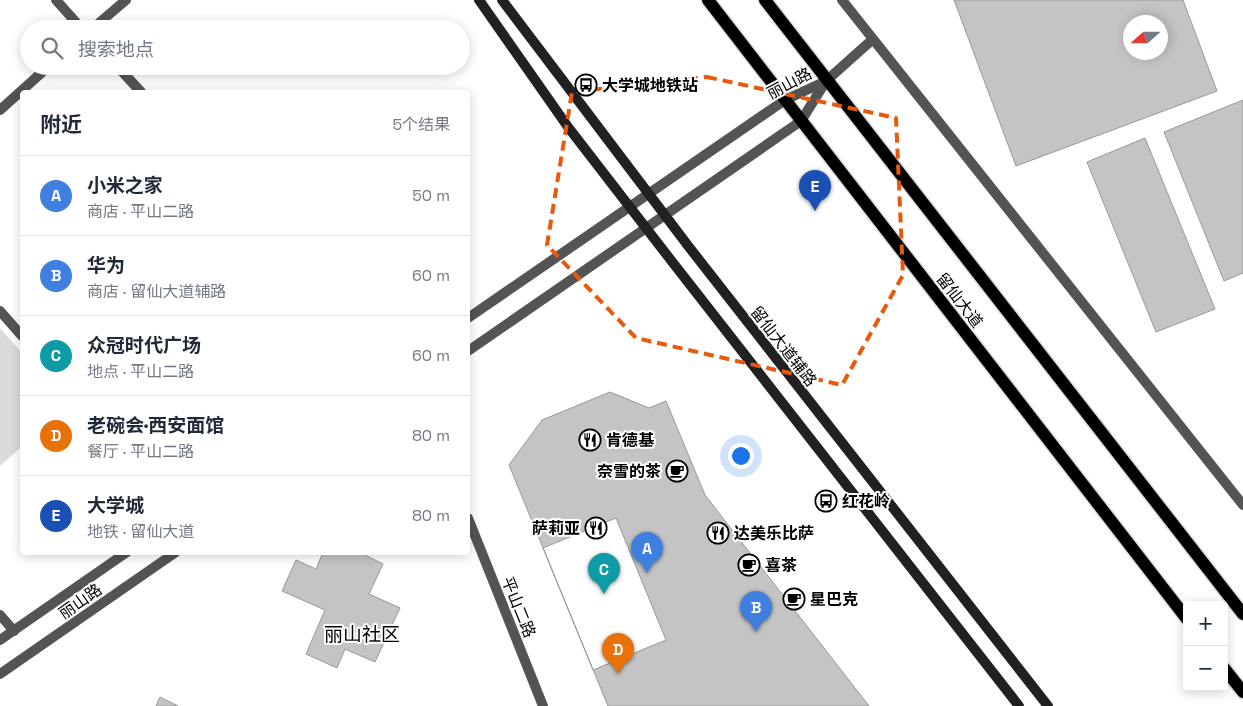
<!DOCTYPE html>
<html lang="zh">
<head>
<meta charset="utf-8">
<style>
	body { margin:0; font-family:"Space Grotesk","Noto Sans SC",sans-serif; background:#f2f2f3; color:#1f2937 }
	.controls { position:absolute; right:15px; bottom:15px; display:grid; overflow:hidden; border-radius:5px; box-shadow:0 2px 12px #0003 }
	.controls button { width:45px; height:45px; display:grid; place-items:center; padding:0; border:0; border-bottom:1px solid #e0e1e3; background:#fff; color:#1f2937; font:25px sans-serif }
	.compass { position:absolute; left:1123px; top:15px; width:45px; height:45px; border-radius:50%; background:#fff; box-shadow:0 2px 12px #0003; rotate:249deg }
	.you { position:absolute; left:740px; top:455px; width:18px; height:18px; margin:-12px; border:4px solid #fff; border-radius:50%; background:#1a73e8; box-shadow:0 0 0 8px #1a73e833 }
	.badge { display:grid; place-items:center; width:32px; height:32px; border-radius:50%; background:#000; color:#fff; font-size:16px; font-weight:700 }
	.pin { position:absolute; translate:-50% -41px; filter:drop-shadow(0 1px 2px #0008) }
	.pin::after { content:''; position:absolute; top:26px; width:18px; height:15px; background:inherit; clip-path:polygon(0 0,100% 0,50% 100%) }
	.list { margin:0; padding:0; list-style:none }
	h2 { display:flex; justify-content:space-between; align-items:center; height:65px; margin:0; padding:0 20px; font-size:21px }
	h2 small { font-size:16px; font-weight:400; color:#747a83 }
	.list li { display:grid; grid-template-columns:32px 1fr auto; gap:15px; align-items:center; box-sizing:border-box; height:80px; padding:0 20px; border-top:1px solid #e0e1e3 }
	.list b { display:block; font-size:19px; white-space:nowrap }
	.list p { margin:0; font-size:16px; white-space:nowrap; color:#747a83 }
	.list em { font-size:16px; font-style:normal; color:#747a83 }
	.icon { flex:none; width:28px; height:28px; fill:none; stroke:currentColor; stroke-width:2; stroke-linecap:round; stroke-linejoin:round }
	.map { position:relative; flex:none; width:1243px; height:706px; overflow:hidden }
	.search { position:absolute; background:#fff; box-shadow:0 2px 12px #0003; left:20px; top:20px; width:450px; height:55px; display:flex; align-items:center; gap:12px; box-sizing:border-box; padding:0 18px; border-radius:28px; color:#747a83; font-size:19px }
	.panel { position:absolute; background:#fff; box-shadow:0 2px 12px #0003; left:20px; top:90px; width:450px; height:465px; border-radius:5px }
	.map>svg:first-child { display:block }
	.green { fill:#dbdbdb }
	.building { fill:#c4c4c4; stroke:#989898; fill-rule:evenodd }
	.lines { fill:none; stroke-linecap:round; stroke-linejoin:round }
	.primary-casing { stroke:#dbdbdb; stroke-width:15 }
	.service { stroke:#545454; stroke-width:10 }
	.minor { stroke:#545454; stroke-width:10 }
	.tertiary { stroke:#545454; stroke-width:10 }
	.secondary { stroke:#212121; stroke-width:10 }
	.primary { stroke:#000; stroke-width:12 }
	.marked { fill:none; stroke:#e8590c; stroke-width:4; stroke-dasharray:10 6; stroke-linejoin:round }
	.labels { text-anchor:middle; stroke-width:4; stroke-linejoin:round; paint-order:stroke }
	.street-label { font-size:16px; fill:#000; stroke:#fff }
	.poi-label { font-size:16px; font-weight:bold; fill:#000; stroke:#fff; text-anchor:start }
	.quarter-label { font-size:19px; fill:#000; stroke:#fff }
</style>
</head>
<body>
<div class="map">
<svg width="1243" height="706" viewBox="0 0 1243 706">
	<rect width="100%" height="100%" fill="#fff"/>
	<path class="green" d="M0,328L22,353V446L0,466Z"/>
	<path class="building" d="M954,0H1183L1217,91L1016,166ZM1130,22H1160V52H1130Z
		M1243,100V273L1224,281L1164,132Z
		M1145,138L1215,309L1156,332L1087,162Z
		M610,392L649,408L666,401L705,495L869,706H608L509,465L542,420Z
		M616,518L666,640L593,670L543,548Z
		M323,552H359L383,564L369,594L400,608L375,662L345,649L337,668L306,654L325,610L282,591L296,560L316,569Z
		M160,697L178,706H156Z"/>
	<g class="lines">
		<g class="primary-casing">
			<path id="primary" d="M708,0L1187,619
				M765,0L1243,614
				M1224,668L1243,692"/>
		</g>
		<path class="service" d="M0,615L14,631"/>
		<path class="minor" d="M56,0L82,29
			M842,0L1243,505
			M92,29L126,0
			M117,66L141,92
			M826,81L873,39
			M0,110L49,66
			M0,311L22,336
			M468,518L543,706"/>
		<path class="tertiary" d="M468,318L785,100L826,81
			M468,351L801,121L826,81
			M0,640L127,552
			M0,674L176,552"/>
		<path class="secondary" d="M479,0L568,127L670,259L1019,706
			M502,0L689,247L1048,706"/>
		<use href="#primary" class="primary"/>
	</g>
	<path class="marked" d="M707,77L896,118L903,275L842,385L636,338L547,245L572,92Z"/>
	<defs>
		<g id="bus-ring" transform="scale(1.125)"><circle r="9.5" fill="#fff" stroke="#000" stroke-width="1.5"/><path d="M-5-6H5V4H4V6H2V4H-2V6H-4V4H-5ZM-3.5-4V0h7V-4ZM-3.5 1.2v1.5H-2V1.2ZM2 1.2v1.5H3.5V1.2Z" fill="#000"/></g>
		<g id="restaurant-ring" transform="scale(1.125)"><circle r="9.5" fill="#fff" stroke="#000" stroke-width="1.5"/><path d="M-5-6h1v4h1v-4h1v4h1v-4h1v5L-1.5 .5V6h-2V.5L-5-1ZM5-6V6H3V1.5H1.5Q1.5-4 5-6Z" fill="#000"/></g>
		<g id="cafe-ring" transform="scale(1.125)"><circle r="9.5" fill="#fff" stroke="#000" stroke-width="1.5"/><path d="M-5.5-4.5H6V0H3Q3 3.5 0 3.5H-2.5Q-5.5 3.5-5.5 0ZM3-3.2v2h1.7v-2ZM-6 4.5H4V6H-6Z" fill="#000"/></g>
	</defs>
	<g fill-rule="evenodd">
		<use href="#bus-ring" x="586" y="85"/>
		<use href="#restaurant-ring" x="590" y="440"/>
		<use href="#cafe-ring" x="677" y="471"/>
		<use href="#bus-ring" x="826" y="501"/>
		<use href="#restaurant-ring" x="596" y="528"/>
		<use href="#restaurant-ring" x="718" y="533"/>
		<use href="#cafe-ring" x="749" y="565"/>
		<use href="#cafe-ring" x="794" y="599"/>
	</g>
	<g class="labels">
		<g class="street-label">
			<text transform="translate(789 83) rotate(-28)" y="6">丽山路</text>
			<text transform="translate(960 300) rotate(52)" y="6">留仙大道</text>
			<text transform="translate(784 346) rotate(52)" y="6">留仙大道辅路</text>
			<text transform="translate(80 601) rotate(-35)" y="6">丽山路</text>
			<text transform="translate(519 607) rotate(68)" y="6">平山二路</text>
		</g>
		<g class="poi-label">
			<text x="602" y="91">大学城地铁站</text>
			<text x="606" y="446">肯德基</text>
			<text x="661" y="477" text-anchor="end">奈雪的茶</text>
			<text x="842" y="507">红花岭</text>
			<text x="580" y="534" text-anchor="end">萨莉亚</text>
			<text x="734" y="539">达美乐比萨</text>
			<text x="765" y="571">喜茶</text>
			<text x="810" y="605">星巴克</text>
		</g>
		<g class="quarter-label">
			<text x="362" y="641">丽山社区</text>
		</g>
	</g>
</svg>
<div class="controls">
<button>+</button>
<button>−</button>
</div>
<svg class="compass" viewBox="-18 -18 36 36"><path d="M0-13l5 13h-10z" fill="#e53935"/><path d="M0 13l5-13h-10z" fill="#747a83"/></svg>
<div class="you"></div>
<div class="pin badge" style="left:647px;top:573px;background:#3f7fe0">A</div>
<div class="pin badge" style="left:756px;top:632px;background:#3f7fe0">B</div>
<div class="pin badge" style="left:604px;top:594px;background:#0f9aa8">C</div>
<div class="pin badge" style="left:618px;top:674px;background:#e8710a">D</div>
<div class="pin badge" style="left:815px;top:211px;background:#1a4fb4">E</div>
<div class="search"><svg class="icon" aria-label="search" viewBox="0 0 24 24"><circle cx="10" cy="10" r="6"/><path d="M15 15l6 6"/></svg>搜索地点</div>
<section class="panel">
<h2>附近<small>5个结果</small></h2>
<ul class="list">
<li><span class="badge" style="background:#3f7fe0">A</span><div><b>小米之家</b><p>商店 · 平山二路</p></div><em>50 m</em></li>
<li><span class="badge" style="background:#3f7fe0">B</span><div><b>华为</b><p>商店 · 留仙大道辅路</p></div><em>60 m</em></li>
<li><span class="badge" style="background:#0f9aa8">C</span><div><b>众冠时代广场</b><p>地点 · 平山二路</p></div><em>60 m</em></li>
<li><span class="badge" style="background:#e8710a">D</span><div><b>老碗会·西安面馆</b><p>餐厅 · 平山二路</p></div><em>80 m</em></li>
<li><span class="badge" style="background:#1a4fb4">E</span><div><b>大学城</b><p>地铁 · 留仙大道</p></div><em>80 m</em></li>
</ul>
</section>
</div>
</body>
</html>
